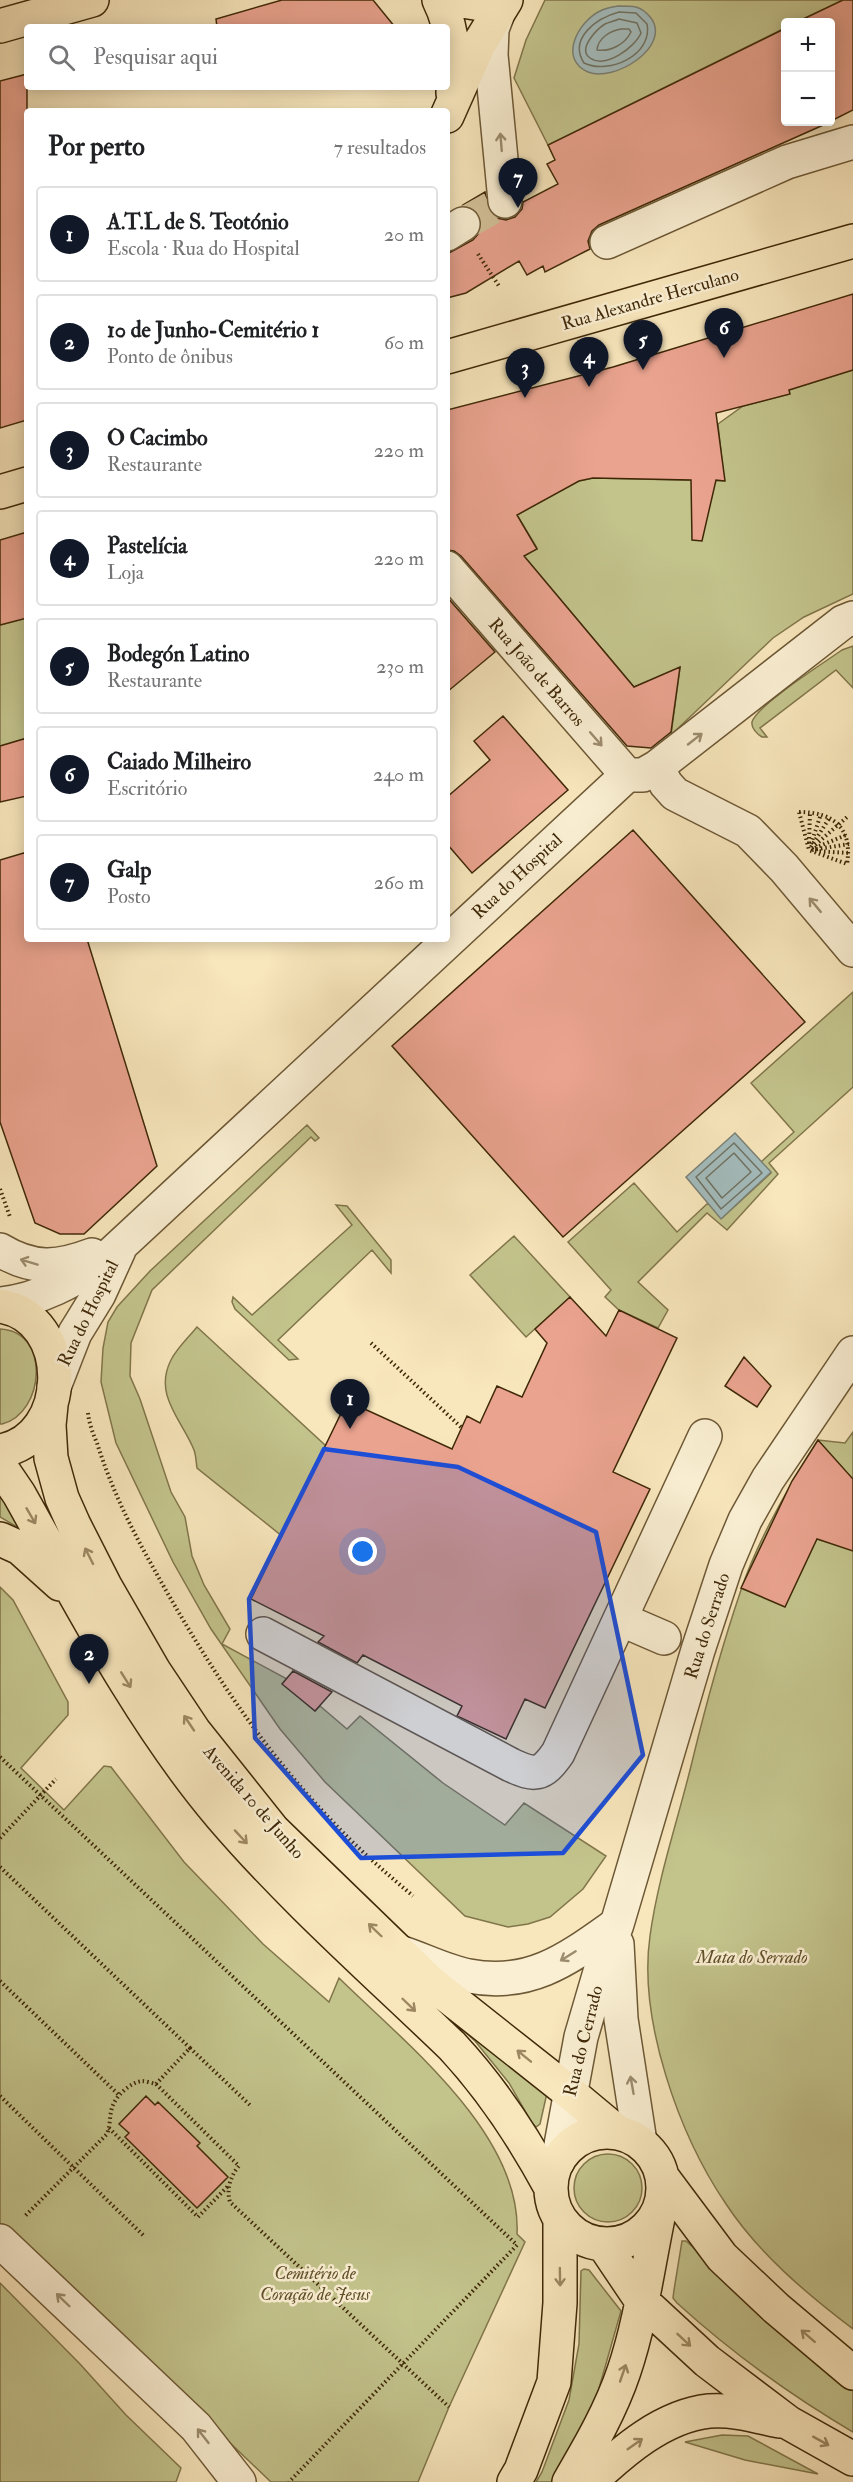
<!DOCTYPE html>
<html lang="pt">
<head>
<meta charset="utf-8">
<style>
	body { margin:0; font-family:"IM FELL Double Pica",serif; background:#f2f2f2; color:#202124 }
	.controls { position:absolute; right:18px; top:18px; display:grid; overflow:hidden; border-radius:6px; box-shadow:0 3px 15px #0003 }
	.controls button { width:54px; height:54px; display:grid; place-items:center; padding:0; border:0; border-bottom:2px solid #e0e0e0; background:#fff; color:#202124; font:30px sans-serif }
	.you { position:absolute; left:363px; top:1552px; width:21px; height:21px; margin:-15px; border:4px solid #fff; border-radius:50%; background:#1a73e8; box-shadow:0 0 0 9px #1a73e833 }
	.badge { display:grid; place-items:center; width:39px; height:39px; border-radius:50%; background:#111827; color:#fff; font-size:20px; font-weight:700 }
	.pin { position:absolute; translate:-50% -50px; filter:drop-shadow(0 2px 3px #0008) }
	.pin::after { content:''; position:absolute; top:32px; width:21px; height:18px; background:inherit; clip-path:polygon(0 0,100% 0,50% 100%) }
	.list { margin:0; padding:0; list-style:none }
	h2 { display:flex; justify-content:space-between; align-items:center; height:78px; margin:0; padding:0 24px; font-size:26px }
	h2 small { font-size:20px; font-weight:400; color:#757577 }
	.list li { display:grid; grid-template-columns:39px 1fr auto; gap:18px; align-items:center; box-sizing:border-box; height:96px; margin:0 12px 12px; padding:0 12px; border:2px solid #e0e0e0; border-radius:6px }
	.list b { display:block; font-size:22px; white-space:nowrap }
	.list p { margin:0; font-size:20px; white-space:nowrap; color:#757577 }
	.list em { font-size:20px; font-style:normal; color:#757577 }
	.icon { flex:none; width:33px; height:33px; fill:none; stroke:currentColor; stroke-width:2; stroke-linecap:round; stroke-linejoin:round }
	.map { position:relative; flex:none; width:853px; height:2482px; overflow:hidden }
	.search { position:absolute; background:#fff; box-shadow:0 3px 15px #0003; left:24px; top:24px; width:426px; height:66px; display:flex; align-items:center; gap:15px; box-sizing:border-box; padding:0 21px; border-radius:6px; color:#757577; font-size:22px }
	.panel { position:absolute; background:#fff; box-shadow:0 3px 15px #0003; left:24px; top:108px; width:426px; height:834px; border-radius:6px }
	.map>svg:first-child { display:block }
	.green { fill:#c3c38c; stroke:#81764a; stroke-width:1.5 }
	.water { fill:#a3bcbd; stroke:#7b8175; stroke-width:1.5 }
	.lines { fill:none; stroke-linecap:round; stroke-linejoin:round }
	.shore { stroke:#717262; stroke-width:1.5 }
	.building { fill:#eaa38f; stroke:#3f2808; stroke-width:1.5 }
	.minor-tunnel { stroke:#d3c098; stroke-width:33; stroke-dasharray:33 16; stroke-linecap:butt }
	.minor-casing { stroke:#6d5835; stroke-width:36 }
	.major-casing { stroke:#3f2808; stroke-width:36 }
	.path { stroke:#3f2808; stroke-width:4; stroke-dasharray:1.5 3; stroke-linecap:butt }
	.minor { stroke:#faefd3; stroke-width:33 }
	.major { stroke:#f8e6bc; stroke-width:33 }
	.oneway { stroke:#9c8c6e }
	.oneway2 { stroke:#9c8762 }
	.marked { fill:#1d4ed8; fill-opacity:0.2; stroke:#1d4ed8; stroke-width:4.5; stroke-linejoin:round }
	.labels { text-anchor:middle; stroke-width:5; stroke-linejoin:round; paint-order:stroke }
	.street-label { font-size:18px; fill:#3f2808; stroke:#faefd3 }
	.park-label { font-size:18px; font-style:italic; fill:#604f29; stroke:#faefd3 }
</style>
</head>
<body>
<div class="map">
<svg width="853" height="2482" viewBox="0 0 853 2482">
	<rect width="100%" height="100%" fill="#f8e6bc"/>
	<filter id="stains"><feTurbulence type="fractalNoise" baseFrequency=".00333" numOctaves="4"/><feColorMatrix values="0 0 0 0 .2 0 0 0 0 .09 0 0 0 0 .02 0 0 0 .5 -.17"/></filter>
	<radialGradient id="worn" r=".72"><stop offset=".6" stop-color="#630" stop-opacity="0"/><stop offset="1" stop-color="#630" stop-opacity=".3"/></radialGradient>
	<path class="green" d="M545,0H843L797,22H786L785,28L548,145L514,78L526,40Z
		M853,370V594L804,617L773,638L671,735L680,668L634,687L524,556L537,548L517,515L578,481L593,478L724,481L718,424L743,406L789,394V390Z
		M27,618V738L0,746V625Z
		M853,646V688L836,670L760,728L767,737H762C757,734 751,728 752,722C756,706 825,662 842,650Z
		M853,992V1087L769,1163L778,1174L727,1230L707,1213L638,1282L668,1310L658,1328L619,1310L605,1297L611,1290L568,1242L634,1183L677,1232L708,1203L722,1218L771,1173L761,1162L794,1132L751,1083Z
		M307,1125L319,1138L315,1141L311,1137L152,1290L131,1343L130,1376L140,1399L171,1492L185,1517L192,1556L204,1585L230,1629L222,1644L287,1679L283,1684L315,1711L320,1706L347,1729L360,1716L443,1783L505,1825L524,1803L606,1856L583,1889L550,1917L528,1924L508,1927L465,1916L325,1782L280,1729L211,1629L173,1562L116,1443L101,1382L103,1348L108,1322L117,1307L150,1271Z
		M336,1205L347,1206L391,1260V1273L372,1250L278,1340L298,1359L289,1360L235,1309L232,1302L233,1297L252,1315L352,1225Z
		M514,1236L570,1297L526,1337L470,1275Z
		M197,1327L326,1446L282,1536L197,1468C196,1462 196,1455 194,1450C182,1420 153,1395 171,1360C177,1348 189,1337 197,1327Z
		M0,1329C51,1331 45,1413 2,1424H0Z
		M853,1432V2329C807,2294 759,2254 726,2204C679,2135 638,2020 650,1936C658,1877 678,1820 692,1762C706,1704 722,1646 741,1590C758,1539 790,1485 818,1440L845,1443Z
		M0,1495L24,1531L0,1517Z
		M0,1587L13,1600L68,1702V1715L21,1768L64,1810L104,1766L111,1767L184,1862L263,1944L329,2002L339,1978C404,2042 522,2134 517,2234L525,2242L449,2407L418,2482H271L0,2223Z
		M425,1996L547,2093L540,2124L536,2127L532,2123L509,2083L475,2041Z
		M574 2188a34 34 0 1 1 68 0a34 34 0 1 1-68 0Z
		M682,2241H686L853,2386V2432C790,2395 731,2352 677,2303L673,2298L674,2290Z
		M584,2269L589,2270L621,2311L592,2413L556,2482H536L542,2472L569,2400L579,2344L581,2271Z
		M0,2283L80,2364L126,2415L181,2468L176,2482H0Z
		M722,2435L748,2436L818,2474L745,2460L685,2442Z"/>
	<path class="water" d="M618,6C624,6 631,6 636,7C643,9 647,13 651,18C672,47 613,83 588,72C558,59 578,22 600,11C605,8 612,7 618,6Z
		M735,1133L771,1172L721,1219L686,1177Z"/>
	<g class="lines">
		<path class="shore" d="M619,12L636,13L647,24C653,55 609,75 584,63C568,38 597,18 619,12Z
			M619,19L637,23L641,33C635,47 606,69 590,58C577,49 597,29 605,24C609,22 615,21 619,19Z
			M621,29H629L631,32C625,44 611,52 597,50C598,38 610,31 621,29Z
			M734,1143L762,1173L721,1209L696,1177Z
			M734,1153L751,1172L722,1198L706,1178Z"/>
	</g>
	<path class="building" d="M282,0H373L395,27H217L216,19Z
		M843,0H853V110L831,121V22H797Z
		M786,28V122H830L599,225L592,231L588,241L590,249L545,272L543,266L527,275L519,261L466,293L447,298V254L473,240L479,233L482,224L479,214L471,207L463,205L485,192L489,211L497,218L506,220L515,217L522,209L523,202L558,184L547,164L555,160L548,145Z
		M27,74V420L0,428V81Z
		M853,294V370L789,390L790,394L716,413L725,481L716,480L702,541L692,540L691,480L593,478L579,481L517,515L537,549L524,556L634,687L680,667L671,732L651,748L627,746L461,556L454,551L447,550V410L613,367Z
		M27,532V618L0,625V540Z
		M447,597L495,652L447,692Z
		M503,716L568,790L472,873L447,844V797L490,760L474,741Z
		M27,738V796L0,802V746Z
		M633,830L805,1022L563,1237L392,1046Z
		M27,852V939H87L157,1166L84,1234H60L35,1223L0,1122V860Z
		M570,1297L606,1336L619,1310L677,1338L613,1472L650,1489L545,1708L525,1699L506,1739L457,1716L462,1706L363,1655L357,1663L318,1642L324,1636L251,1599L347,1401L452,1449L467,1416L480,1423L497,1386L522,1397L547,1343L535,1329Z
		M744,1357L771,1386L757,1407L725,1386Z
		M818,1440L853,1479V1551L817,1539L785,1607L741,1588L792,1481Z
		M293,1671L332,1692L315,1711L282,1684Z
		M146,2096L155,2105L158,2102L200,2143L197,2146L228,2177L197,2208L125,2137L129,2133L119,2124Z"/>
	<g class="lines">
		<path class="minor-tunnel" d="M463,224L505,201"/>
		<g class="minor-casing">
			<path id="minor" d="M497,16L492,29L491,55L505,201
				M447,234L463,224
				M607,242L787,162L853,142
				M447,568L627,775
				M657,767L666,784L675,794L748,831L784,868L853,950
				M0,1250C33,1270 58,1268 92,1255
				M0,1304C40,1300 73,1281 106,1259L627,775H643L657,767L843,622L853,618
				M54,1387L75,1333L99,1294L119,1250
				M263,1634L511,1765C535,1776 542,1776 558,1753L620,1619
				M664,1638L620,1619L705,1436
				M617,1944L621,2019L640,2142
				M399,1952C422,1959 446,1972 469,1976C531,1988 569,1958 617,1924
				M558,2161L581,2037L600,1972L617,1924L698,1650L726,1565L745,1520L768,1479L853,1353
				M0,2241L196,2427L239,2482"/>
		</g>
		<g class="major-casing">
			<path id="major" d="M439,0C454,30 454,61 453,93
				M455,0L475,3L494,0
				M0,26L92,0
				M447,116L479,44L506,0
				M447,357L853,241
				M0,492L27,484
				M0,1306C74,1317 72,1439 0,1451
				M51,1405L49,1425L51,1458L62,1498L74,1525L105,1586L154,1671L194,1731L273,1830L431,1983L569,2092L617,2132
				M0,1466L19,1494C79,1601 141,1722 221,1816C291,1898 374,1971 452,2046C492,2089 523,2136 551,2188
				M0,1539L20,1548L60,1584
				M551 2188a56 56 0 1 1 112 0a56 56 0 1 1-112 0Z
				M663,2178L722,2257L776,2308L853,2373
				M604,2245L641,2300L707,2361L789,2423L853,2459
				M514,2482L521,2470L554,2382L560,2303V2219
				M569,2482C590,2446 611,2410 624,2371C641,2321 648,2265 659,2213
				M590,2482C623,2451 663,2416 709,2411C733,2409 756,2416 779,2421"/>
		</g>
		<path class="path" d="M478,254L499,286
			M799,812C833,812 853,828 847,864L809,850Z
			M809,843L810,812
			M811,844L821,814
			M811,847L830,817
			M812,848L847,817
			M815,848L846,835
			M812,850L849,844
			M815,851L849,853
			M0,1189L10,1217
			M371,1343L462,1428
			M88,1413C89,1423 93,1434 97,1443C109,1481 125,1516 144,1551C197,1648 256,1743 333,1822C358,1849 385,1872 413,1896
			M0,1757L517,2245L289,2482
			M0,1838L56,1779
			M0,1867L190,2048L156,2084C152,2083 146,2081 142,2081C131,2082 117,2095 113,2105C109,2114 111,2124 107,2134L24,2217
			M0,1981L120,2096
			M190,2048L252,2107
			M156,2084L239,2166C231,2175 226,2189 230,2202L449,2407
			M0,2096L144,2236
			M109,2128L198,2217L229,2185"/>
		<use href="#minor" class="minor"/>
		<use href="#major" class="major"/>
	</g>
	<defs><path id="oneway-shaft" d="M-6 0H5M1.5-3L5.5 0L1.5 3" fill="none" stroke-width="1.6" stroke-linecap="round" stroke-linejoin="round" transform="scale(1.5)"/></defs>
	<g class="oneway">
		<use href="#oneway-shaft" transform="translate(501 142) rotate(-95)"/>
		<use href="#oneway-shaft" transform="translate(596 739) rotate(49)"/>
		<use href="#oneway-shaft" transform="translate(695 739) rotate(-38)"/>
		<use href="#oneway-shaft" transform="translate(815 905) rotate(-130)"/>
		<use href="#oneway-shaft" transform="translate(29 1262) rotate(-163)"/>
		<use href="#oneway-shaft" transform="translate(568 1956) rotate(148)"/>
		<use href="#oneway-shaft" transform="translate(632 2085) rotate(-100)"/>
		<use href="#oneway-shaft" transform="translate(63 2300) rotate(-136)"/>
		<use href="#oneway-shaft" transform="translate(203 2436) rotate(-128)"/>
	</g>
	<g class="oneway2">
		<use href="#oneway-shaft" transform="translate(31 1516) rotate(60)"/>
		<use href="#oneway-shaft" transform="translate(89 1556) rotate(-117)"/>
		<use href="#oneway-shaft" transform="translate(126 1680) rotate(58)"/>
		<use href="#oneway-shaft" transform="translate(189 1723) rotate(-124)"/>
		<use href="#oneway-shaft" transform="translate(241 1837) rotate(47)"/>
		<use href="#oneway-shaft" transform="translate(375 1930) rotate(-136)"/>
		<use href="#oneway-shaft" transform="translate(409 2005) rotate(44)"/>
		<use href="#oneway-shaft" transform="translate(524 2056) rotate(-141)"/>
		<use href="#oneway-shaft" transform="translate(560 2277) rotate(89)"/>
		<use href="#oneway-shaft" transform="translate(808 2336) rotate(-139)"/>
		<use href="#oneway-shaft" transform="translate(684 2340) rotate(43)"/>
		<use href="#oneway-shaft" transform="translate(623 2373) rotate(-71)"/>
		<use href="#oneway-shaft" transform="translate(821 2441) rotate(29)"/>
		<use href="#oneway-shaft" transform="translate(635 2444) rotate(-35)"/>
	</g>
	<path class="marked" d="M324,1449L458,1467L596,1532L643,1755L563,1853L361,1858L255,1738L249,1599Z"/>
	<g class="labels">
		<g class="street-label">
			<text transform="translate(650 299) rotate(-16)" y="6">Rua Alexandre Herculano</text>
			<text transform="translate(537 672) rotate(49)" y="6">Rua João de Barros</text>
			<text transform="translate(517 876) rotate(-43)" y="6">Rua do Hospital</text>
			<text transform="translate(88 1313) rotate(-64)" y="6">Rua do Hospital</text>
			<text transform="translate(707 1626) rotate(-72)" y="6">Rua do Serrado</text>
			<text transform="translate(254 1802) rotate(49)" y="6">Avenida 10 de Junho</text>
			<text transform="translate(583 2041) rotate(-76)" y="6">Rua do Cerrado</text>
		</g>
		<g class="park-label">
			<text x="752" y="1963">Mata do Serrado</text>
			<text x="315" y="2279">Cemitério de<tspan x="315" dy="21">Coração de Jesus</tspan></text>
		</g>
	</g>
	<rect width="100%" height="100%" filter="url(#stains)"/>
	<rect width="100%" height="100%" fill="url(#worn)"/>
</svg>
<div class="controls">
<button>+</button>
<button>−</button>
</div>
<div class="you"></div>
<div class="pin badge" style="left:350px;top:1429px">1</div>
<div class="pin badge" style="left:89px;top:1684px">2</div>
<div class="pin badge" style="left:525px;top:398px">3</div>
<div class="pin badge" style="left:589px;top:387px">4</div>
<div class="pin badge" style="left:643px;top:370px">5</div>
<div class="pin badge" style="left:724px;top:358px">6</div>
<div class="pin badge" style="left:518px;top:208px">7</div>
<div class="search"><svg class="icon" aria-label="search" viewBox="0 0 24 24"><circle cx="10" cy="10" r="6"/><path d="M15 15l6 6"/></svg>Pesquisar aqui</div>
<section class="panel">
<h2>Por perto<small>7 resultados</small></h2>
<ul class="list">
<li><span class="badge">1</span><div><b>A.T.L de S. Teotónio</b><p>Escola · Rua do Hospital</p></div><em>20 m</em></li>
<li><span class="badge">2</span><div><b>10 de Junho-Cemitério 1</b><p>Ponto de ônibus</p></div><em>60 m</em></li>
<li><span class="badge">3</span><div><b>O Cacimbo</b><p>Restaurante</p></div><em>220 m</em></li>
<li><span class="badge">4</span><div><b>Pastelícia</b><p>Loja</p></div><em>220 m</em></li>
<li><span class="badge">5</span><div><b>Bodegón Latino</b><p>Restaurante</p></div><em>230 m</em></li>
<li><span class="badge">6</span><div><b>Caiado Milheiro</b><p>Escritório</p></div><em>240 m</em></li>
<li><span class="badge">7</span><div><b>Galp</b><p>Posto</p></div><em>260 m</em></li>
</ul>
</section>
</div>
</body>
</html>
